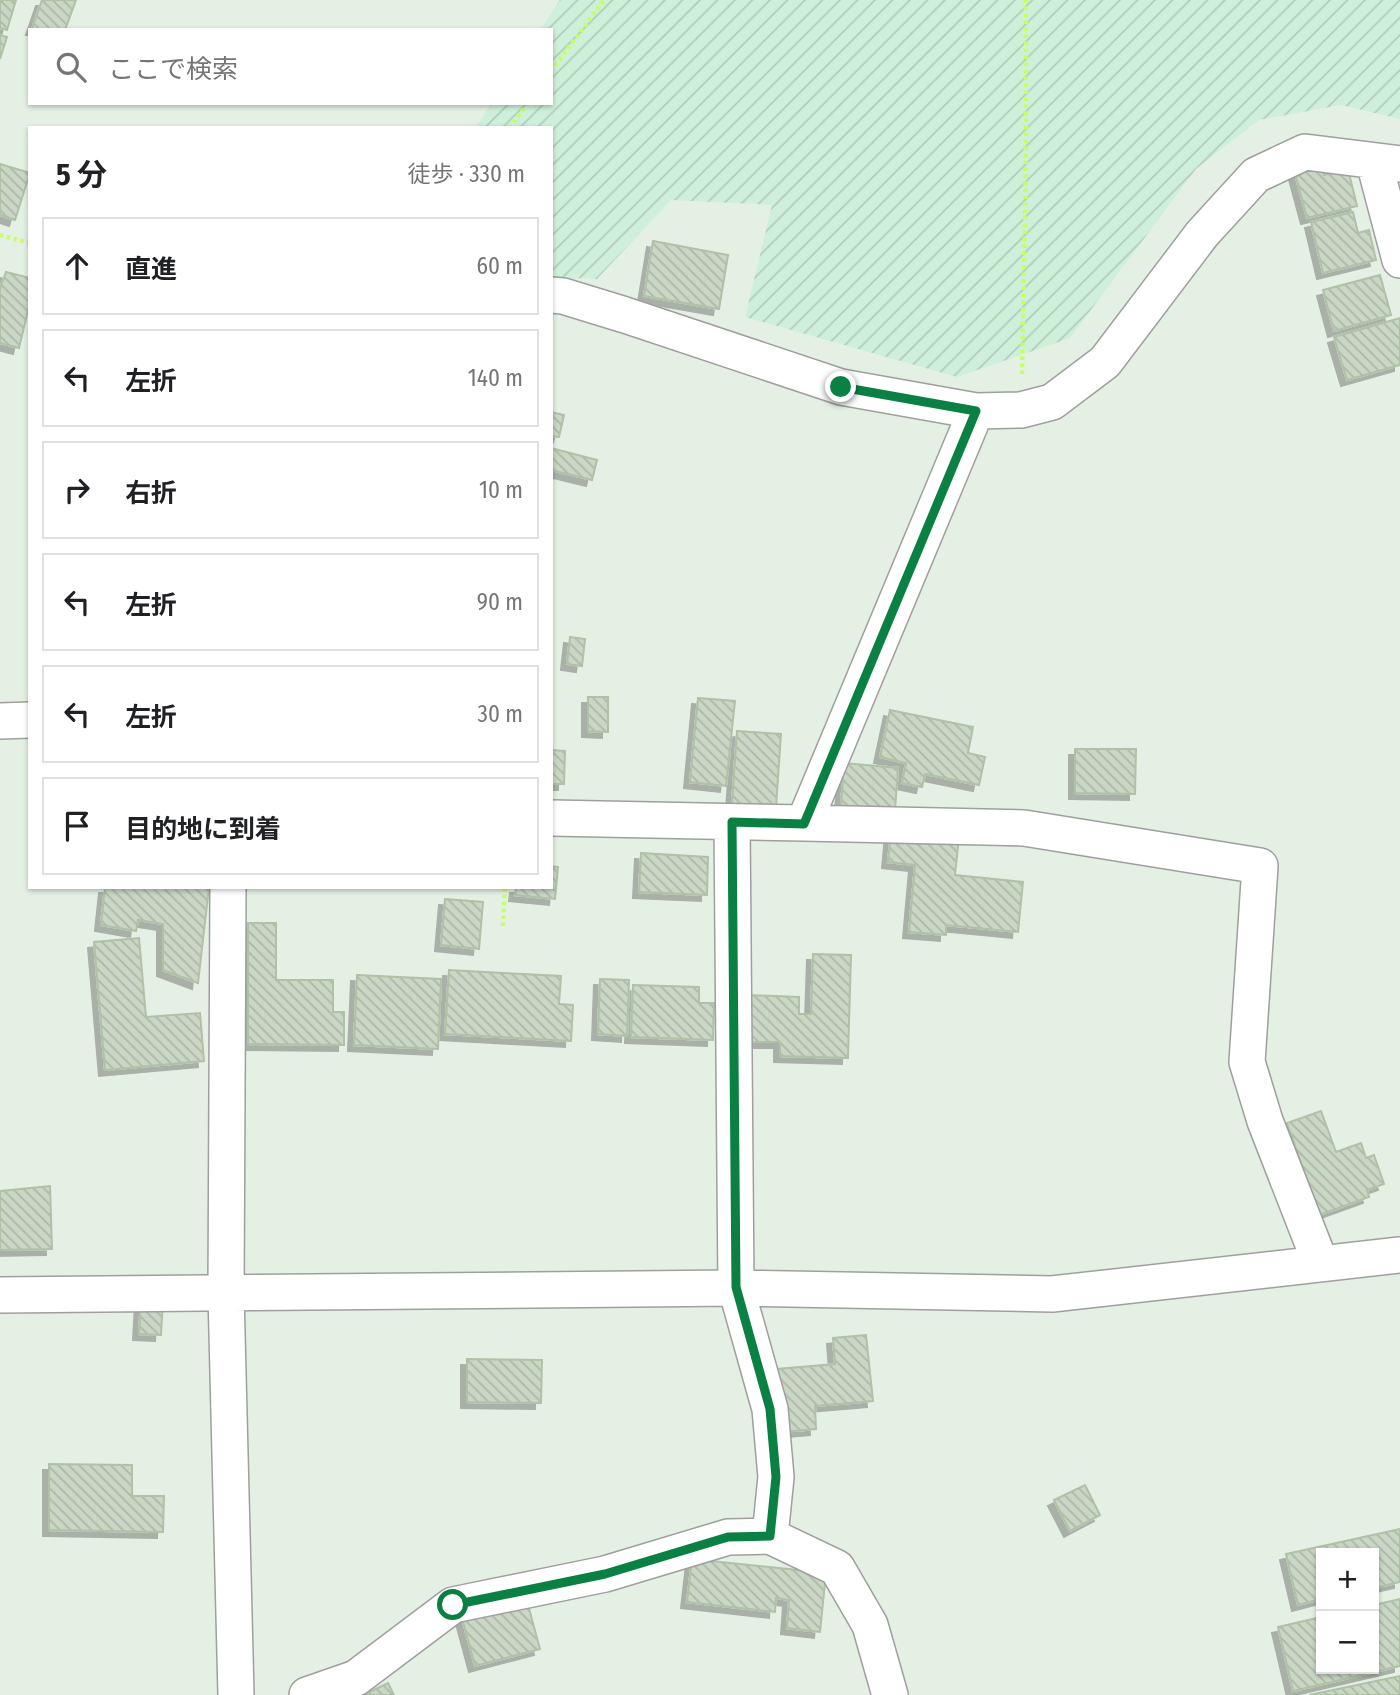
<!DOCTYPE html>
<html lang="ja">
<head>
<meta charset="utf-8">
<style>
	body { margin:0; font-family:"Fira Sans Condensed","Noto Sans JP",sans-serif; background:#f2f2f2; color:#202124 }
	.controls { position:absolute; right:21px; bottom:21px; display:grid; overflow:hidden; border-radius:0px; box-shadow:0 2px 5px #0004 }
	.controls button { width:63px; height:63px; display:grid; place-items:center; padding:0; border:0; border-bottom:2px solid #e0e0e0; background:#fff; color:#202124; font:35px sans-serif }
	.stop { position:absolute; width:21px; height:21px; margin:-16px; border:5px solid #0b8043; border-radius:50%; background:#fff }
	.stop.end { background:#0b8043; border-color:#fff; box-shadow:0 2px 7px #0008 }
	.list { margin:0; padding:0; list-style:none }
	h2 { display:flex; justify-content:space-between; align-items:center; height:91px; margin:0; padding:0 28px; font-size:30px }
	h2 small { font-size:23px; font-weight:400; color:#757577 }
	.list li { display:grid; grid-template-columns:46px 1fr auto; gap:21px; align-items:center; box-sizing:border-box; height:98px; margin:0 14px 14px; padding:0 14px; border:2px solid #e0e0e0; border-radius:0px }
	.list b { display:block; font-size:26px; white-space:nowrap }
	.list em { font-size:23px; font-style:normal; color:#757577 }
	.icon { flex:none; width:38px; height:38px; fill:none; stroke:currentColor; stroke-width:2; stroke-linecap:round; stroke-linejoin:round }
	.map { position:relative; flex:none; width:1400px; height:1695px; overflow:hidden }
	.search { position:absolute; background:#fff; box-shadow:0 2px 5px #0004; left:28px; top:28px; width:525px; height:77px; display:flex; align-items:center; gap:18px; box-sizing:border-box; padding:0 24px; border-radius:0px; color:#757577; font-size:26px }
	.panel { position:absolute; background:#fff; box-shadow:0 2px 5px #0004; left:28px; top:126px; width:525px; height:763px; border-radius:0px }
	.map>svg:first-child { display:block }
	.farmland { fill:url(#farmland-furrows) }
	.building { fill:url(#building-back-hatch); stroke:#aec2a6; stroke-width:2; filter:url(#shadow) }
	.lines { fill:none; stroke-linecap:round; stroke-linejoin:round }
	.street-casing { stroke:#9f9f9f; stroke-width:38 }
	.path { stroke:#c5ff66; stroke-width:4.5; stroke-dasharray:3.5 3.5; stroke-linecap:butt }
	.street { stroke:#fff; stroke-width:35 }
	.route { stroke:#0b8043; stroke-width:9 }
</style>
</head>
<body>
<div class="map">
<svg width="1400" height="1695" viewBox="0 0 1400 1695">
	<defs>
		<pattern id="farmland-furrows" width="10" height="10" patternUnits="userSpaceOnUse" patternTransform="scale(1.75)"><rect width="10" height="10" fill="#cef0da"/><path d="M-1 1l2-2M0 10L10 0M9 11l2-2" fill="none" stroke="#b0cdbb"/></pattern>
		<pattern id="building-back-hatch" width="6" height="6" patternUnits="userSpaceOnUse" patternTransform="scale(1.75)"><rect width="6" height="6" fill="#c9d7c4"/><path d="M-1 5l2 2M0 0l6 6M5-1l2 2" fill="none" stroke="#acb8a8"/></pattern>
		<filter id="shadow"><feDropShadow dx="-6" dy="6" stdDeviation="0" flood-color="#0004"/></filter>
	</defs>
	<rect width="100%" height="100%" fill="#e5f0e4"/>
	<path class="farmland" d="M560,0H1400V119L1341,105L1259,120L1196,169L1070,338L957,377L745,317L772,205L671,200L597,279L551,277V128H475L492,103H551V30H540Z"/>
	<path class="building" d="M0,0H16L7,30L0,28Z
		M42,0H76L65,30L32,29Z
		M0,35L7,37L0,59Z
		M1321,163L1324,175L1348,169L1357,206L1307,218L1294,170Z
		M0,164L30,173L15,220L0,215Z
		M1353,212L1358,233L1369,230L1376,260L1323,273L1311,222Z
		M653,241L728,255L719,309L644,296Z
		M6,272L30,278V302L19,348L0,343V288Z
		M1380,275L1391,315L1334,331L1323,290Z
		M1400,318V365L1347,380L1334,337Z
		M551,412L564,415L559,437L551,436Z
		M551,448L597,460L592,480L551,470Z
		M570,637L585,639L582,666L567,664Z
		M588,697H608V732L588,731Z
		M698,698L735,701L726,786L690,782Z
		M890,710L973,727L968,753L985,757L979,785L925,774L922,787L902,783L906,763L880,757Z
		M737,731L781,734L776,807L732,804Z
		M1075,749H1136L1135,794L1075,793Z
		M551,750L565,751L564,784H551Z
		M844,763L898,768L895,810L841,806Z
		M891,830L959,837L955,875L1023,882L1018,932L946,925V935L909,932L915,865L888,862Z
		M641,853L708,857L707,895L639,892Z
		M551,866L558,867L555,899L515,895L516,887H551Z
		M105,887H209L198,983L163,970V924L138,920L136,931L101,925Z
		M445,899L483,902L479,949L441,945Z
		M248,923H276V980H333V1012H344V1045L248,1044Z
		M139,938L146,1017L200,1013L204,1061L105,1070L94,942Z
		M813,954L851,955L848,1058L780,1056V1042H747L748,995L799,997V1014H811Z
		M449,970L561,976L559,1004L573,1005L571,1041L445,1034Z
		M357,975L441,979L438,1049L354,1045Z
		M600,979L629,980L627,1036L598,1034Z
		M633,985L699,987V1003H714L713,1040L631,1037Z
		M1321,1111L1336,1152L1361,1143L1366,1158L1374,1155L1384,1184L1367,1190L1369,1197L1319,1215L1287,1123Z
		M50,1186L52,1249L0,1250V1191Z
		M141,1298L163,1299L161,1335L139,1334Z
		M866,1335L873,1401L815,1406L816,1429L782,1432L777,1369L835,1364L833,1338Z
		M467,1359L542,1360L541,1403L467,1402Z
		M49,1464L132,1465V1496H164L163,1532L49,1530Z
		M1085,1485L1100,1515L1070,1531L1054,1500Z
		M1400,1529V1582L1374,1588V1553H1321V1599L1298,1605L1286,1554Z
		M692,1559L826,1573L820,1632L787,1628L789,1600L776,1598L775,1612L687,1602Z
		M1400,1599V1666L1293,1691L1278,1627L1321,1617V1669H1374V1605Z
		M527,1601L540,1649L475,1666L462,1618Z
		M1400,1676V1695H1309Z
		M388,1683L394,1695H363Z"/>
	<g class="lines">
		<g class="street-casing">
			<path id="street" d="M1374,162L1400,260
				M551,295L563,296L625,315L841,387L976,411L1021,410L1052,402L1105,362L1202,234L1256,175L1305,152L1400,164
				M0,721L30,720
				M551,818L804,823L976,411
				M732,822L736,1288L770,1409L776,1477L770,1536
				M804,823L1024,828L1260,866L1247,1062L1265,1121L1320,1262
				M228,887L226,1293L236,1695
				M0,1295L736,1288L1052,1294L1400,1255
				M307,1695L356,1678L453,1605L605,1574L728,1537L770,1536L837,1568L870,1625L890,1695"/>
		</g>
		<path class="path" d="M551,71L604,0
			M509,128L528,103
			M0,235L30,243
			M1022,374L1026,162V0
			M503,926L505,887"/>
		<use href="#street" class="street"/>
	</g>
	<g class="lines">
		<path class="route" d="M453,1605L605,1574L728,1537L770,1536L776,1477L770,1409L736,1287L732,822L804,824L976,411L841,387"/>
	</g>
</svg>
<div class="controls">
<button>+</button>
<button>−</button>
</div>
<div class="stop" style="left:453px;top:1605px"></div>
<div class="stop end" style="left:841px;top:387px"></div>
<div class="search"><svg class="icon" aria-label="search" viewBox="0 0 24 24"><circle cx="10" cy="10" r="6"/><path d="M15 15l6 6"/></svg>ここで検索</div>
<section class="panel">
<h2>5 分<small>徒歩 · 330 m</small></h2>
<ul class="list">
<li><svg class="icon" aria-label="ahead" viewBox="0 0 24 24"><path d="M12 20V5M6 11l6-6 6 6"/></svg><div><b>直進</b></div><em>60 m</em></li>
<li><svg class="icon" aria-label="left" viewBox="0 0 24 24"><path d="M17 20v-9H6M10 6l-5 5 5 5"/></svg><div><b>左折</b></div><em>140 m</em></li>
<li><svg class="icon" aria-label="right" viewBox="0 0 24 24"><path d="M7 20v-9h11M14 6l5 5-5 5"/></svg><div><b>右折</b></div><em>10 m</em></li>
<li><svg class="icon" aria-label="left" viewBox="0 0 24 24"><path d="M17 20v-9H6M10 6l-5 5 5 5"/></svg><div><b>左折</b></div><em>90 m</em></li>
<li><svg class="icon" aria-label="left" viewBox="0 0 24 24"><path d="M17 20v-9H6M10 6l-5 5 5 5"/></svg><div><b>左折</b></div><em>30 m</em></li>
<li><svg class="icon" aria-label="arrive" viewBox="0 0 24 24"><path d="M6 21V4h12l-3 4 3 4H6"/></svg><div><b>目的地に到着</b></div></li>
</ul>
</section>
</div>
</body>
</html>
